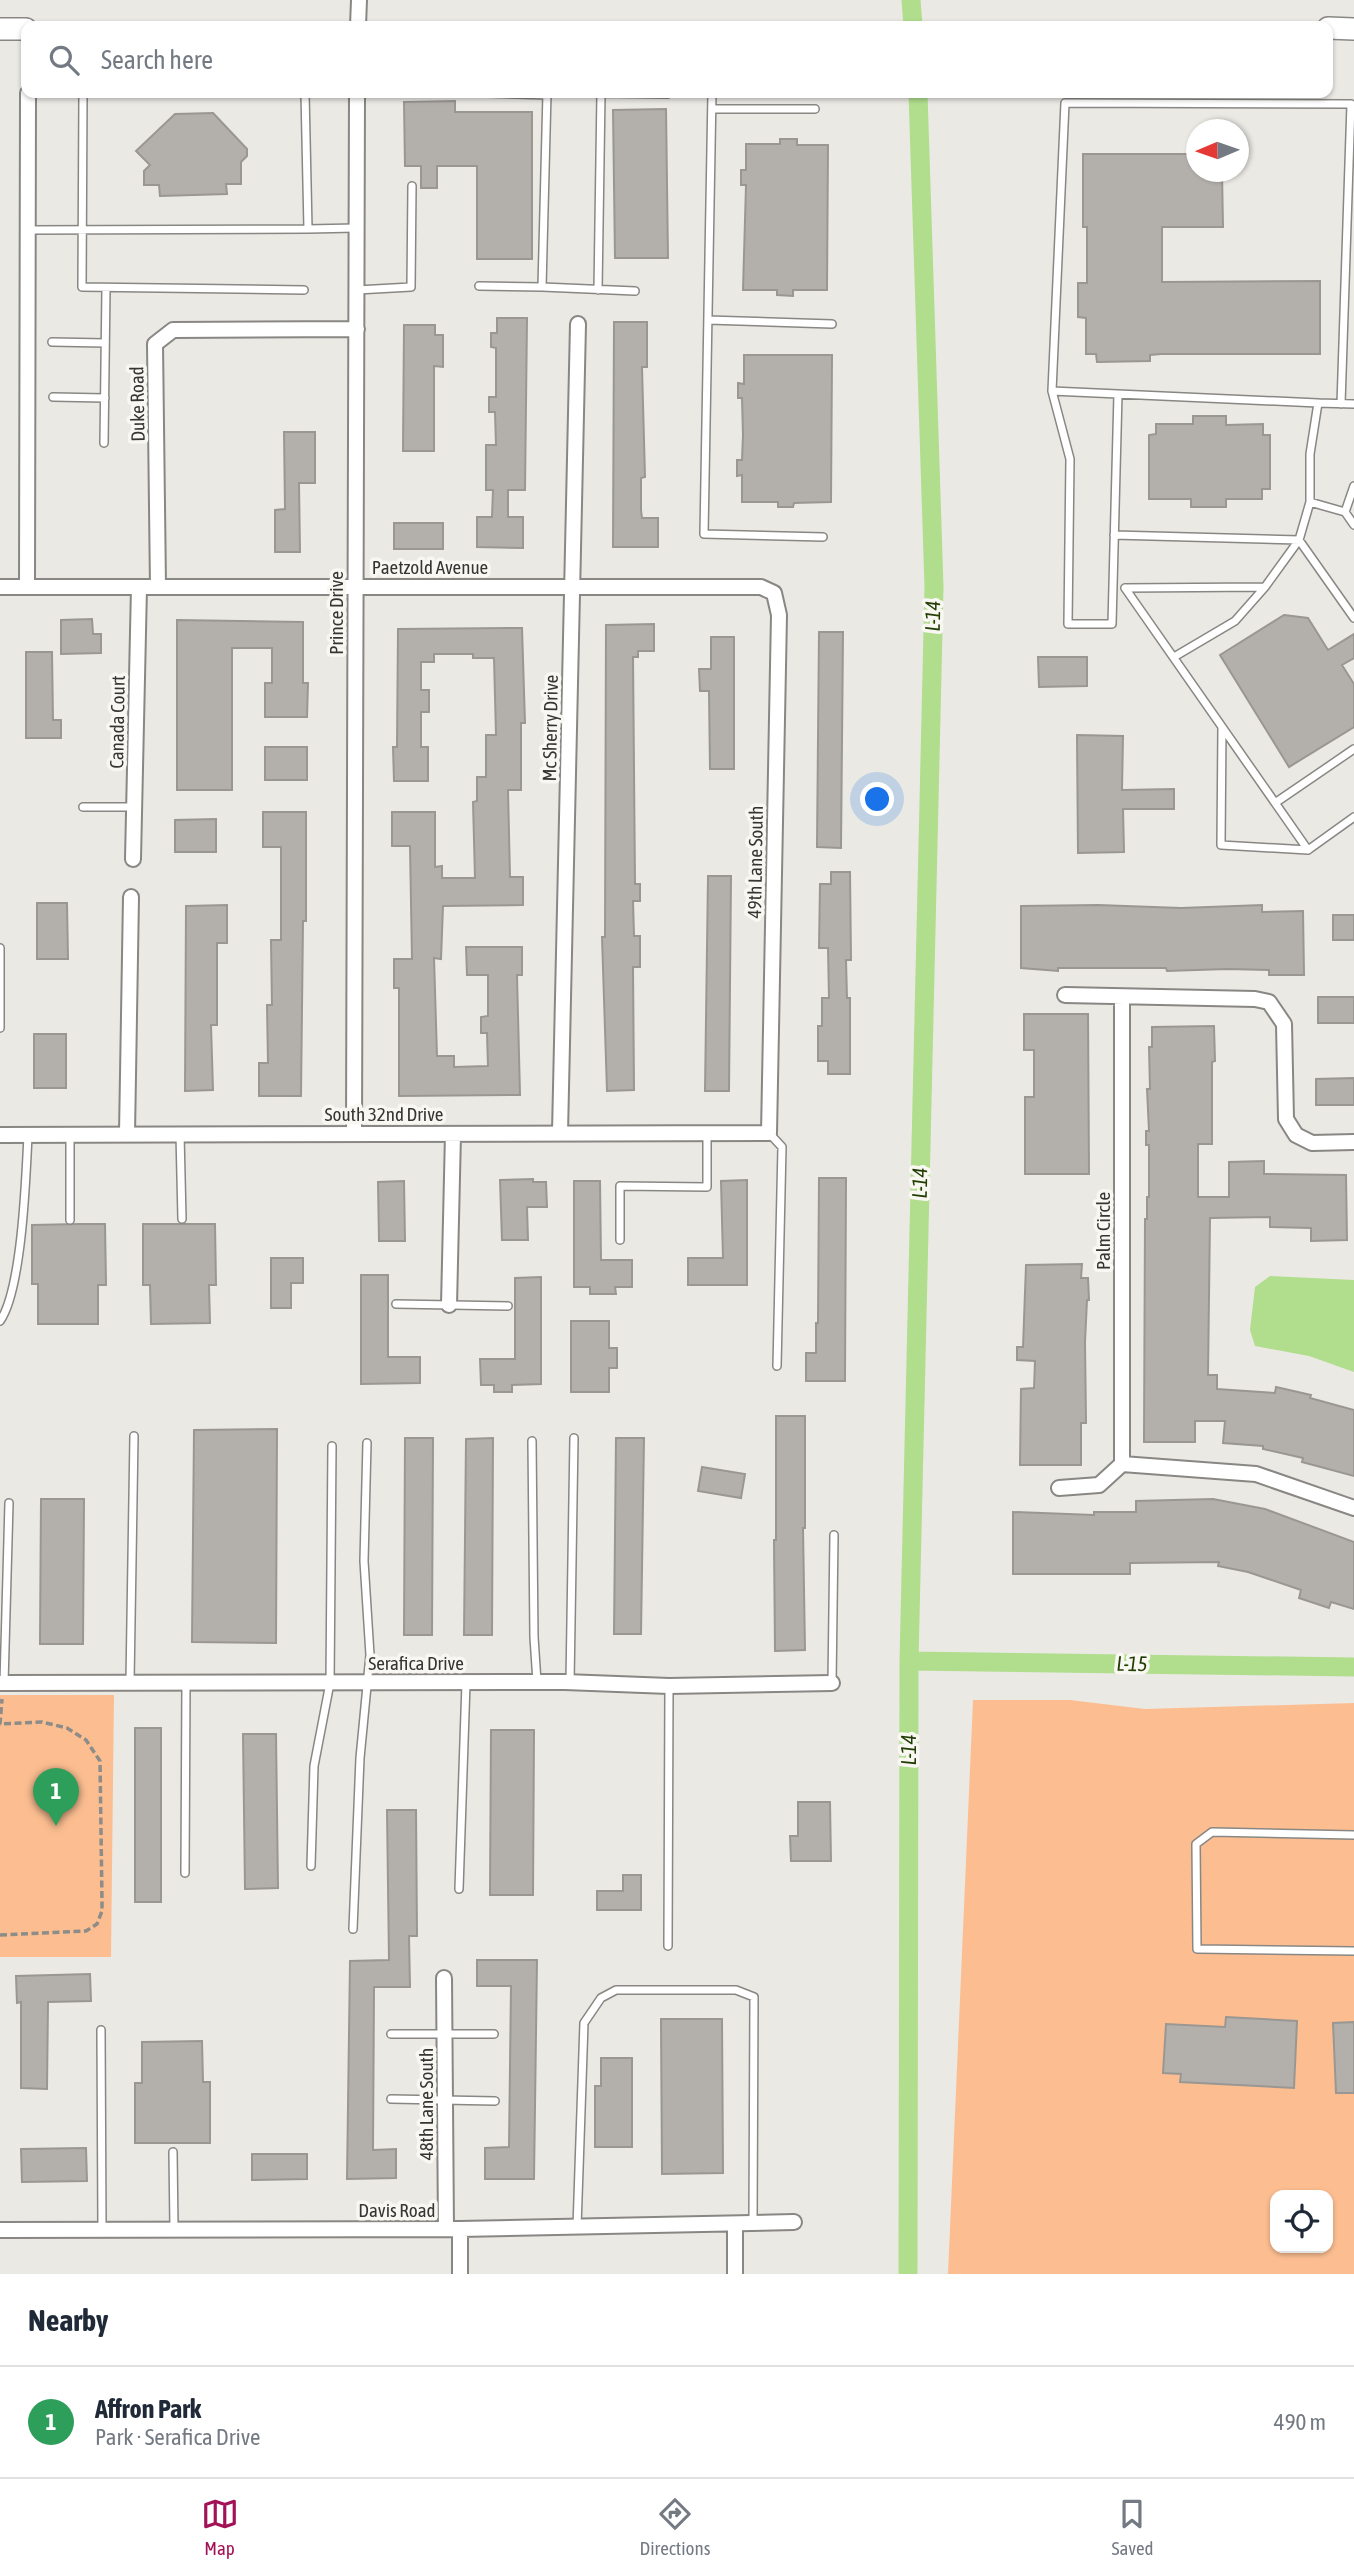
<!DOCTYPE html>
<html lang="en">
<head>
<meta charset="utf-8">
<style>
	body { margin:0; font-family:"Asap Condensed",sans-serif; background:#f2f2f3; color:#1f2937 }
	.controls { position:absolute; right:21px; bottom:21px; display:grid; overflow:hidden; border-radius:14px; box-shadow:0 2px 5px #0004 }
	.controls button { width:63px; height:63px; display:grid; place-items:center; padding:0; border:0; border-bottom:2px solid #e0e1e3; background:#fff; color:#1f2937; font:35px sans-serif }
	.compass { position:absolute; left:1186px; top:119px; width:63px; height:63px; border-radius:50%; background:#fff; box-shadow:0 2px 5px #0004; rotate:268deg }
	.you { position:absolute; left:878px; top:800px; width:24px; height:24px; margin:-18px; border:5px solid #fff; border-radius:50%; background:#1a73e8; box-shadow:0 0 0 10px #1a73e833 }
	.badge { display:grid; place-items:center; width:46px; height:46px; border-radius:50%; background:#a31256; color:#fff; font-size:23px; font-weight:700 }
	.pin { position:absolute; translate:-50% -58px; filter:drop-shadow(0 2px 4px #0008) }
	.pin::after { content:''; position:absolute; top:37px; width:24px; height:21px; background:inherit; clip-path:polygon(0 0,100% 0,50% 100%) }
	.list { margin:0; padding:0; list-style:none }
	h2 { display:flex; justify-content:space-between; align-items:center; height:91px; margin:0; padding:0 28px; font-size:30px }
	h2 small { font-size:23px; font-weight:400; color:#747a83 }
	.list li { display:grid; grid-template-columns:46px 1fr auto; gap:21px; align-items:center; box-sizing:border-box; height:112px; padding:0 28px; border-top:2px solid #e0e1e3 }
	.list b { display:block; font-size:26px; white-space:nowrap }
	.list p { margin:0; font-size:23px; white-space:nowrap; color:#747a83 }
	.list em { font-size:23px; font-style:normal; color:#747a83 }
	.icon { flex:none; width:38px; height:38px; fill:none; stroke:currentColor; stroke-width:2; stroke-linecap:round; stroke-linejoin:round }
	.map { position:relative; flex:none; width:1354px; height:2274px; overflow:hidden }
	.search { position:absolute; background:#fff; box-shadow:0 2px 5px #0004; left:21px; right:21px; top:21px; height:77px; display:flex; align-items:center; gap:18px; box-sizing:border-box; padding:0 24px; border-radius:14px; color:#747a83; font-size:26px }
	.sheet { height:203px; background:#fff }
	nav { display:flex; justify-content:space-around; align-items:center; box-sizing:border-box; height:98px; border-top:2px solid #e0e1e3; background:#fff; font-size:19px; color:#747a83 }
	nav a { display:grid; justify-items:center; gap:4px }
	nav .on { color:#a31256 }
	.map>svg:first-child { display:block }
	.green { fill:#fcbe91; fill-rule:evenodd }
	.water { fill:#b0de8d }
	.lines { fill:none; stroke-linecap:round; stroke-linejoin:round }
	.canal { stroke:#b0de8d; stroke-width:19 }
	.building { fill:#b3b0ac; stroke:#9a9793; stroke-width:2 }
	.lane-casing { stroke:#898783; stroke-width:10 }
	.street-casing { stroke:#898783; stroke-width:18 }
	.secondary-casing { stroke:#898783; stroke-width:24 }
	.path { stroke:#8d8c88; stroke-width:3.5; stroke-dasharray:7 3.5; stroke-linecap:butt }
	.lane { stroke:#fff; stroke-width:7 }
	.street { stroke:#fff; stroke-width:14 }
	.secondary { stroke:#fff; stroke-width:21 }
	.labels { text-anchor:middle; stroke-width:7; stroke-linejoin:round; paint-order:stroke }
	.street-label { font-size:19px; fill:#353533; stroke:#f8f7f2 }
	.water-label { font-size:21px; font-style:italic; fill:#233e04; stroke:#f8f7f2 }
</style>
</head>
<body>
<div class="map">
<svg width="1354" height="2274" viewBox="0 0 1354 2274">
	<rect width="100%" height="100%" fill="#ebe9e4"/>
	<path class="green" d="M0,1695H114L111,1957H0Z
		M973,1700H1070L1145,1709L1354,1703V2274H948ZM1275,2195H1328V2248H1275Z"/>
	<path class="water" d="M1270,1276L1354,1280V1372L1309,1356L1255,1346L1250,1330L1255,1287Z"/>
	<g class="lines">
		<path class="canal" d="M911,0L913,26
			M909,1661L1354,1667
			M908,2274L909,1661L934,587L918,93"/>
	</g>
	<path class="building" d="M455,101V112H532V259H477V166H437V188H421V166H405L404,102Z
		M666,109L668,258H615L613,110Z
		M213,113L247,149V156L241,162V184H226L227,194L160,196L159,185H144V171L150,165L136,151L175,114Z
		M780,139H797V145H828L827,290H793V296L777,295V290H743L746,185H741V170H746V144H780Z
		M1083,154H1196V172H1222L1223,227H1162V282L1320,281V354H1161L1150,355V361L1097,362L1096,354H1086V318L1078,317V283H1087V227H1083Z
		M497,318H527L525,490H508V517H523V548L477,547V517H492L493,490H486V445H496L495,412H489V397H496V348L491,347V333H497Z
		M614,322H647V367H642L645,477L641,478V510L642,518H658V547H613Z
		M404,325H435V335H443V367L434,366V451H403Z
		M744,355H832L831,502L794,503L793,507H778V502H742V475L737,476V460H742L743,435L742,398H738V383L744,384Z
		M1193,416H1226V425L1263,424V435H1270V489H1262V499H1226V507H1191V499H1149V435L1156,434V424H1193Z
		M284,432H315V483H299L300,552H275V510L285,509Z
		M394,523H443V549H394Z
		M1284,615L1308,618L1328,650L1354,634V658L1342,665L1354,684V727L1289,767L1220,655Z
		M92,619L93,634H101V653L61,654V620Z
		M177,620L303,622V683H308L307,717H265V683H272V648H232V790H177Z
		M654,624V651H638V657H633L635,884H640V901H633L634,936H640V967H633L634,1090L607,1091L602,937H605L606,625Z
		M522,628L525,723H521V790H508L510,877H523V905L443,906L441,959L434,958L437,1056H454V1067L488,1066L487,1033H481V1017L488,1016V975H467L466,947H522V975H517L520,1095L399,1096V988H394V959H412L410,846H392V812H435V867L442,866V878H475L473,802L477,801V777H486V735H496L494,658H473V654H434V662H421V690H429V712H421V747H428V781H394L393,747H397L398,629Z
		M819,632H843L841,848L817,847Z
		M711,637H734V769H710L709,691H700L699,669H711Z
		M26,652H52L53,720H61V738H26Z
		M1038,657H1087V686L1039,687Z
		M1077,735L1123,736L1122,790L1174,789V809H1123L1124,852L1078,853Z
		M265,747H307V780H265Z
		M263,812H306V921H303L301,1096H259V1063H268L267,1005H272L271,940H281V847H263Z
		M216,819V852H175V820Z
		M831,872H850L851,960H846L847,998H850V1074H828V1061H818V1026H822V998H829L828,948H819L820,884H831Z
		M708,876H731L729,1091H705Z
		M37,903H67L68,959H37Z
		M227,905V943H217V1025H211L213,1090L185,1091L186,906Z
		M1098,905L1181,908L1262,905V912L1303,911L1304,975H1269V970L1227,969L1167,971L1166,968H1058V971L1021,968V906Z
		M1333,915H1354V940H1333Z
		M1318,997H1354V1023H1318Z
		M1024,1014H1088L1089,1174H1025V1097H1034V1050H1024Z
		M1214,1026L1215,1061L1212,1062V1144H1198V1197H1229V1162L1264,1161V1174L1346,1175L1347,1240L1311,1241V1228L1270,1227V1217L1210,1218L1208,1375H1217V1389L1275,1393L1276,1387L1311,1395L1310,1398L1354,1410V1476L1302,1462L1303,1458L1263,1449V1446L1223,1443L1225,1421H1195V1442H1144L1145,1219H1147V1197H1149V1145H1146V1131H1149L1147,1089H1150L1149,1047H1152V1027Z
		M34,1034H66V1088H34Z
		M1354,1078V1105H1316V1079Z
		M819,1178H846L845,1381H806V1353H816V1323H818Z
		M533,1179V1182H546L547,1207H527L528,1240H502L500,1180Z
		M747,1180V1285H688V1258H723L721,1181Z
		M404,1181L405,1241H379L378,1182Z
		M574,1181H600L601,1260H632V1287H615L616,1294H590V1287H574Z
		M80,1224H105L106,1285H98V1324H38V1284H32V1225Z
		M143,1224H215L216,1285H209L210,1323L151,1324L150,1285H143Z
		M271,1258H303V1283H291V1308H271Z
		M1082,1264L1081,1278H1088L1089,1300H1087L1085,1342L1086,1423H1081V1465H1020L1021,1389L1034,1388L1035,1361L1017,1360V1347H1023L1026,1265Z
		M361,1275H388V1357H420V1383L361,1384Z
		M541,1277V1384L512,1385V1392H494V1385H481L480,1359H515V1278Z
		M571,1321H609V1348H617V1368H609V1392H571Z
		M776,1416H805V1528H803L805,1650L775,1651L774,1540H776Z
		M277,1429L276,1643L192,1642L194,1430Z
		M405,1438H433L432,1635H404Z
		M493,1438L492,1635H464L466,1439Z
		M616,1438H644L641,1634H614Z
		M702,1467L745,1474L741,1498L698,1491Z
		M41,1499H84L83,1644H40Z
		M1213,1499L1265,1509L1354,1542V1609L1331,1602L1329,1608L1299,1598L1301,1590L1248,1572L1218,1566L1219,1562L1130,1563V1574H1013V1512L1094,1515V1512H1136V1501Z
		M135,1728H161V1902H135Z
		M491,1730H534L533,1895H490Z
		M243,1734H276L278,1888L245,1889Z
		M798,1802H830L831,1861H791L790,1836H798Z
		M387,1810H416L417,1936H409L410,1987H374L373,2150L396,2149V2178L347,2179L350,1961L389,1960Z
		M623,1875H641V1910H597V1891H623Z
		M477,1960H537L534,2179H485V2148L509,2147L511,1986H477Z
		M90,1974L91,2001L48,2002L47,2089L21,2088V2002L17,2003L16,1976Z
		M1226,2017L1297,2021L1294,2088L1180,2082L1181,2074L1163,2073L1166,2024L1225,2027Z
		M661,2019H722L723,2173L662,2174Z
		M1354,2022V2093H1336L1333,2023Z
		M202,2041L203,2082H210V2143H135V2083H142V2042Z
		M601,2058H632V2147H595V2086H601Z
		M86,2148L87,2181L22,2182L21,2149Z
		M252,2154H307V2179L252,2180Z"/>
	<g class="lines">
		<g class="lane-casing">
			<path id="lane" d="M83,93L82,287L304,290
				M488,93L547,95
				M601,93L668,94
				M712,93L704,534L823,537
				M712,109H815
				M308,229L356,228
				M28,230L308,229L305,93
				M479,286L542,287L547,93
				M542,287L635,291
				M357,290L411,287L412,186
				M598,290L601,93
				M708,320L832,324
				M52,342L105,343
				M1052,391L1070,459L1068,624H1112L1118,394
				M53,397L105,398
				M1341,404L1351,104L1065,103L1052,391L1318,403L1354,404
				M104,443L106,288
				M1310,502L1345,512L1354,525
				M1345,512L1354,486
				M1114,535L1299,540L1310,502V454L1318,403
				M1125,588L1308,850L1354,817
				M1125,588L1265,587L1299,540L1354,618
				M1174,657L1235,621L1265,587
				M1222,727L1221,845L1308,850
				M1275,803L1354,749
				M83,807H133
				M0,948V1028
				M769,1133L782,1147L777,1366
				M180,1134L182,1219
				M70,1135V1220
				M620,1240V1186L707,1187V1133
				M396,1304L508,1306
				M0,1321C22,1290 26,1176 28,1135
				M532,1441L534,1637L537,1682
				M130,1682L134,1436
				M570,1682L574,1438
				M4,1683L9,1503
				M832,1683L834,1535
				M1354,1835L1212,1832L1196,1844L1197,1949L1354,1951
				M311,1866L314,1766L330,1683L332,1446
				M185,1873L186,1683
				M459,1889L466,1683
				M353,1929L360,1758L370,1655L364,1561L367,1443
				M668,1946L669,1686
				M101,2030L102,2229
				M391,2034H494
				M391,2099L495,2101
				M173,2152L174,2229
				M577,2227L584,2023L601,1998L616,1990H736L754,1997L753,2223"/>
		</g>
		<g class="street-casing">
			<path id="street" d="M358,26L359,0
				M0,587H761L774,593L779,615L769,1133L0,1135
				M27,587L28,93
				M158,587L155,344L173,330L357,329
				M133,859L139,587
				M1065,995L1255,999L1269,1002L1284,1024L1286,1119L1296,1135L1312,1143L1354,1142
				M560,1133L578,324
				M127,1134L131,897
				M354,1134L357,93
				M449,1305L453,1134
				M1122,1464L1256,1474L1354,1508
				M1059,1488L1099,1485L1122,1464V997
				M0,1683L565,1682L669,1686L832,1683
				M444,1978L446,2229
				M735,2224V2274
				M0,2230L460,2229L794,2222
				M460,2274V2229"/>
		</g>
		<g class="secondary-casing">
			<path id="secondary" d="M1328,28L1354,29
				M0,29H26"/>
		</g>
		<path class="path" d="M0,1935L86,1931L97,1924L102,1911V1901L100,1761L86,1740L67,1728L42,1722L0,1724L2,1699"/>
		<use href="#lane" class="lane"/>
		<use href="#street" class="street"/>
		<use href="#secondary" class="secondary"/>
	</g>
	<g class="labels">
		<g class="street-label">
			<text transform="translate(137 404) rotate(-91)" y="7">Duke Road</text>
			<text x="430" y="574">Paetzold Avenue</text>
			<text transform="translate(336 613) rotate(-90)" y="7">Prince Drive</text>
			<text transform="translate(117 722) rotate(-89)" y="7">Canada Court</text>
			<text transform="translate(550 728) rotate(-89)" y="7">Mc Sherry Drive</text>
			<text transform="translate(755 862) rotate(-89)" y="7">49th Lane South</text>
			<text x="384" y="1121">South 32nd Drive</text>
			<text transform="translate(1103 1231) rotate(-90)" y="7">Palm Circle</text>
			<text x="416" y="1670">Serafica Drive</text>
			<text transform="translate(426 2104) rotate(-90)" y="7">48th Lane South</text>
			<text x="397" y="2217">Davis Road</text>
		</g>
		<g class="water-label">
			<text transform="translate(933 616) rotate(-89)" y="7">L-14</text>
			<text transform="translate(920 1183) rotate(-89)" y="7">L-14</text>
			<text transform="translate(1132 1664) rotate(1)" y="7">L-15</text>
			<text transform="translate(909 1750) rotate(-90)" y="7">L-14</text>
		</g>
	</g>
</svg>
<div class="controls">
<button><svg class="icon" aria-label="locate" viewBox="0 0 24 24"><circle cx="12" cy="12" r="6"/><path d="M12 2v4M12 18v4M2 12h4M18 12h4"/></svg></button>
</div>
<svg class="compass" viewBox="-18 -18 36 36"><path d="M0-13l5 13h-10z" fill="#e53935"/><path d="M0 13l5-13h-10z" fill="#747a83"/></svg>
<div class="you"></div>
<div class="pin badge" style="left:56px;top:1826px;background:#2e9e5b">1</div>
<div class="search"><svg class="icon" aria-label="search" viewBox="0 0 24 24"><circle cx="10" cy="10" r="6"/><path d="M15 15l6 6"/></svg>Search here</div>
</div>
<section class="sheet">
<h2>Nearby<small></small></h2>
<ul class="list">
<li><span class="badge" style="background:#2e9e5b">1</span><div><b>Affron Park</b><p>Park · Serafica Drive</p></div><em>490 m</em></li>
</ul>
</section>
<nav>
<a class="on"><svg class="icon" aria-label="map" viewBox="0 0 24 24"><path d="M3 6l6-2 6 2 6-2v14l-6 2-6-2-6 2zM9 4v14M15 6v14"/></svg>Map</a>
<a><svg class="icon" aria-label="directions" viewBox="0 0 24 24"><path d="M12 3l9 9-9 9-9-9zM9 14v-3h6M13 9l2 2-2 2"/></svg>Directions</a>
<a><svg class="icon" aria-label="saved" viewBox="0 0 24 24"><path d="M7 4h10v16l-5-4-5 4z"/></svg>Saved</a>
</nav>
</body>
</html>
